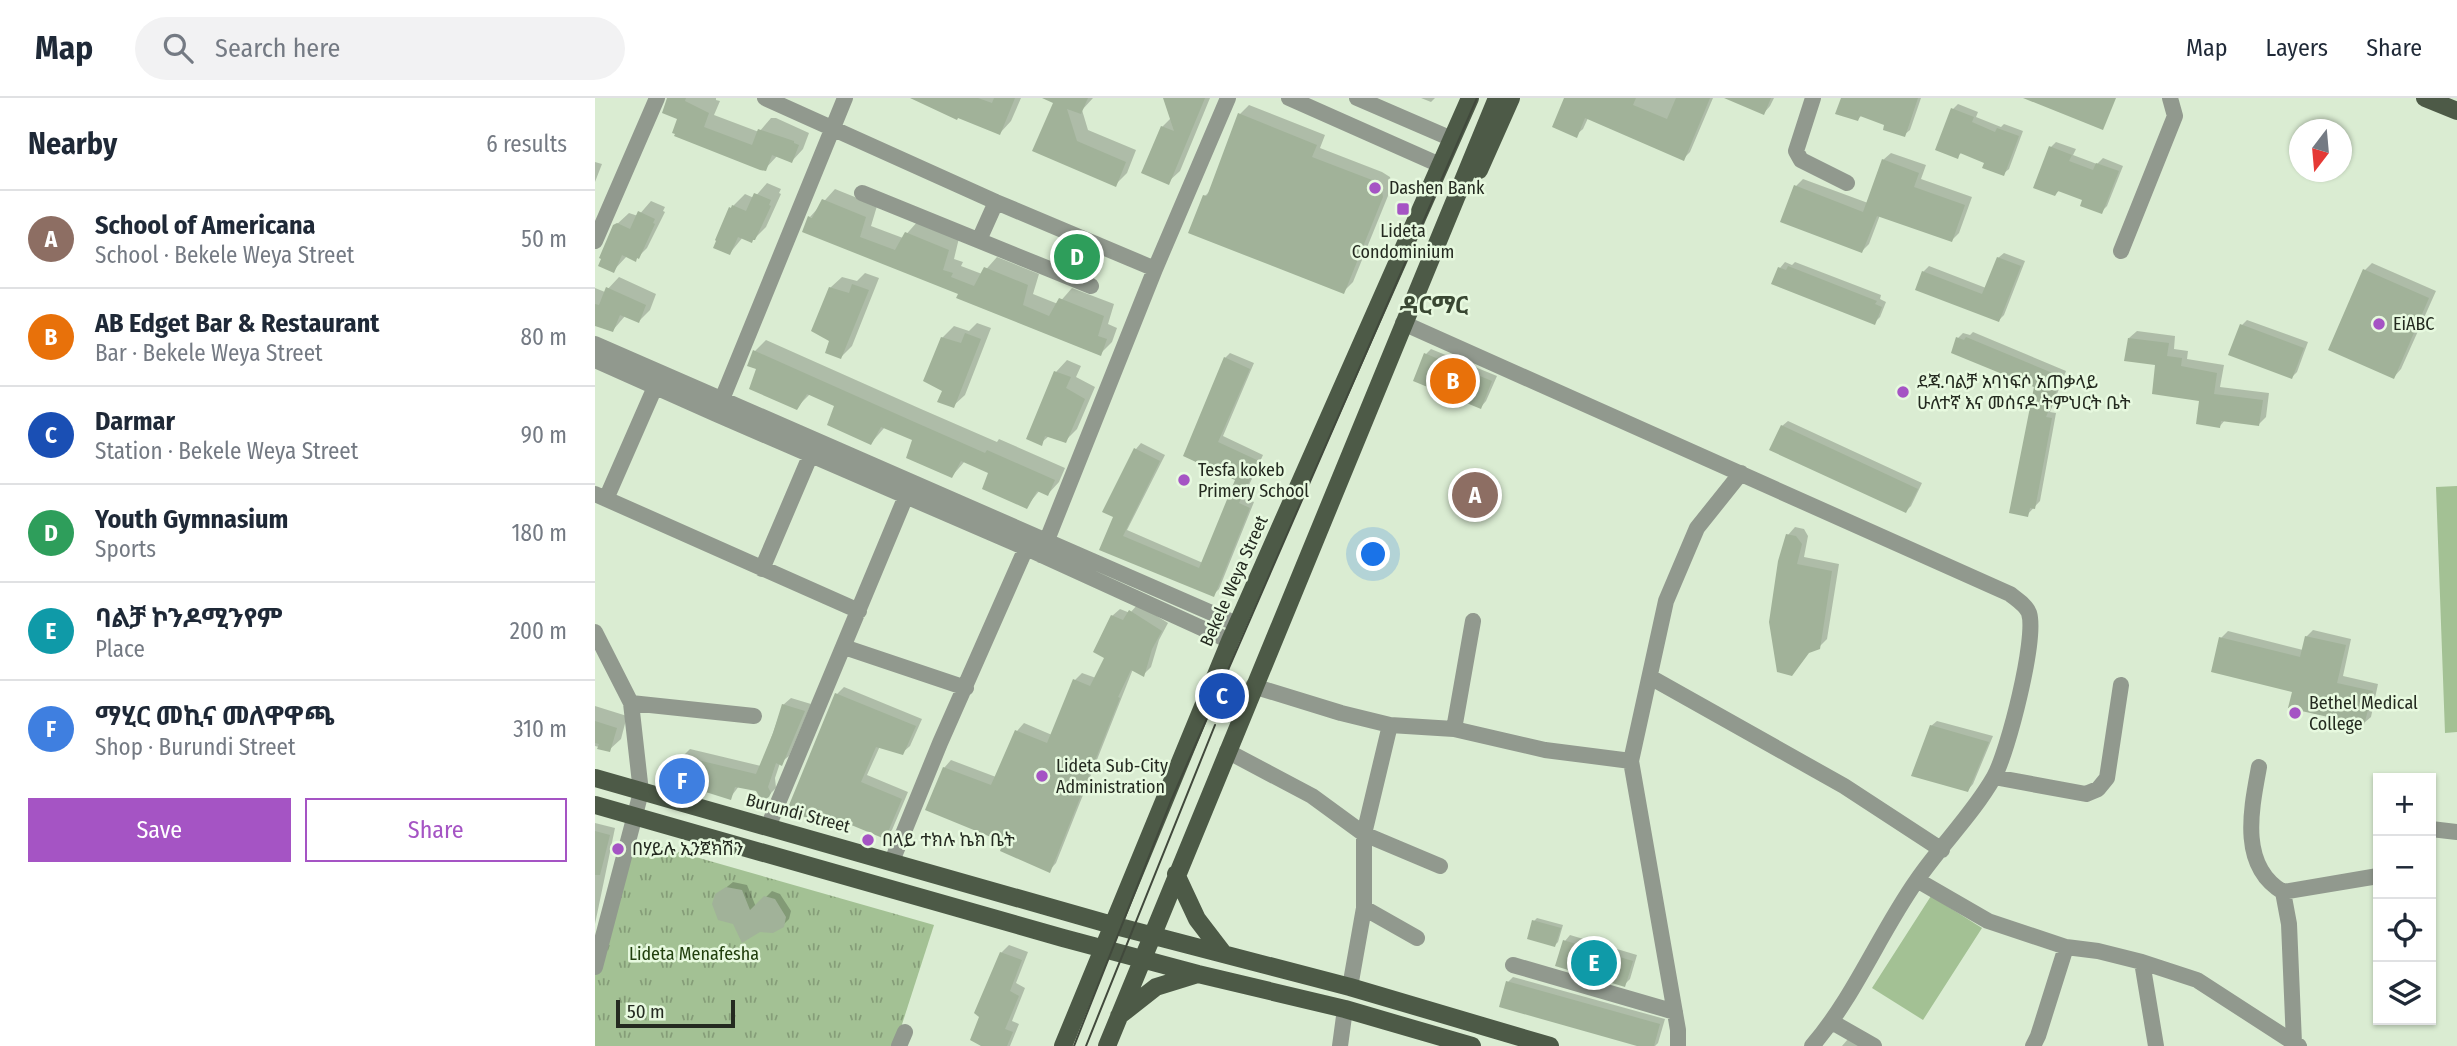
<!DOCTYPE html>
<html lang="en">
<head>
<meta charset="utf-8">
<style>
	body { margin:0; font-family:"Fira Sans Condensed","Noto Sans Ethiopic",sans-serif; background:#f2f2f3; color:#1f2937 }
	.controls { position:absolute; right:21px; bottom:21px; display:grid; overflow:hidden; border-radius:0px; box-shadow:0 2px 5px #0004 }
	.controls button { width:63px; height:63px; display:grid; place-items:center; padding:0; border:0; border-bottom:2px solid #e0e1e3; background:#fff; color:#1f2937; font:35px sans-serif }
	.compass { position:absolute; left:1694px; top:21px; width:63px; height:63px; border-radius:50%; background:#fff; box-shadow:0 2px 5px #0004; rotate:196deg }
	.scale { position:absolute; left:21px; bottom:18px; width:119px; box-sizing:border-box; padding-left:7px; border:4px solid #242a20; border-top:0; font-size:19px; line-height:24px; white-space:nowrap; color:#242a20; -webkit-text-stroke:5px #e7f9df; paint-order:stroke }
	.you { position:absolute; left:779px; top:457px; width:24px; height:24px; margin:-18px; border:5px solid #fff; border-radius:50%; background:#1a73e8; box-shadow:0 0 0 10px #1a73e833 }
	.badge { display:grid; place-items:center; width:46px; height:46px; border-radius:50%; background:#a554c4; color:#fff; font-size:23px; font-weight:700 }
	.pin { position:absolute; translate:-50% -50%; border:4px solid #fff; box-shadow:0 2px 7px #0006 }
	.list { margin:0; padding:0; list-style:none }
	h2 { display:flex; justify-content:space-between; align-items:center; height:91px; margin:0; padding:0 28px; font-size:30px }
	h2 small { font-size:23px; font-weight:400; color:#747a83 }
	.list li { display:grid; grid-template-columns:46px 1fr auto; gap:21px; align-items:center; box-sizing:border-box; height:98px; padding:0 28px; border-top:2px solid #e0e1e3 }
	.list b { display:block; font-size:26px; white-space:nowrap }
	.list p { margin:0; font-size:23px; white-space:nowrap; color:#747a83 }
	.list em { font-size:23px; font-style:normal; color:#747a83 }
	.actions { display:flex; gap:14px; padding:21px 28px }
	.actions a { flex:1; padding:16px 0; border:2px solid #a554c4; border-radius:0px; text-align:center; font-size:24px; color:#a554c4 }
	.actions .main { background:#a554c4; color:#fff }
	.icon { flex:none; width:38px; height:38px; fill:none; stroke:currentColor; stroke-width:2; stroke-linecap:round; stroke-linejoin:round }
	.map { position:relative; flex:none; width:1862px; height:948px; overflow:hidden }
	header { display:flex; align-items:center; gap:42px; box-sizing:border-box; height:98px; padding:0 35px; background:#fff; border-bottom:2px solid #e0e1e3 }
	header strong { font-size:33px }
	nav { display:flex; gap:38px; margin-inline-start:auto; font-size:24px }
	.search { width:490px; height:63px; background:#f2f2f3; display:flex; align-items:center; gap:18px; box-sizing:border-box; padding:0 24px; border-radius:38px; color:#747a83; font-size:26px }
	main { display:flex }
	aside { flex:1; background:#fff }
	.map>svg:first-child { display:block }
	.green { fill:#a3c194 }
	.park { fill:url(#park-tufts) }
	.shadow { fill:#0003 }
	.building { fill:#a1b299 }
	.lines { fill:none; stroke-linecap:round; stroke-linejoin:round }
	.minor { stroke:#91998e; stroke-width:16 }
	.major { stroke:#4d5a47; stroke-width:18 }
	.tram { stroke:#41493c; stroke-width:2 }
	.poi-dot { fill:#a554c4; stroke:#e7f9df; stroke-width:2.5 }
	.labels { text-anchor:middle; stroke-width:5; stroke-linejoin:round; paint-order:stroke }
	.poi-label { font-size:18px; fill:#242a20; stroke:#e7f9df; text-anchor:start }
	.street-label { font-size:18px; fill:#242a20; stroke:#e7f9df }
	.park-label { font-size:18px; fill:#213f0d; stroke:#e7f9df }
	.district-label { font-size:24px; font-weight:bold; fill:#394732; stroke:#e7f9df }
</style>
</head>
<body>
<header>
<strong>Map</strong>
<div class="search"><svg class="icon" aria-label="search" viewBox="0 0 24 24"><circle cx="10" cy="10" r="6"/><path d="M15 15l6 6"/></svg>Search here</div>
<nav><a>Map</a><a>Layers</a><a>Share</a></nav>
</header>
<main>
<aside>
<h2>Nearby<small>6 results</small></h2>
<ul class="list">
<li><span class="badge" style="background:#8d6e63">A</span><div><b>School of Americana</b><p>School · Bekele Weya Street</p></div><em>50 m</em></li>
<li><span class="badge" style="background:#e8710a">B</span><div><b>AB Edget Bar &amp; Restaurant</b><p>Bar · Bekele Weya Street</p></div><em>80 m</em></li>
<li><span class="badge" style="background:#1a4fb4">C</span><div><b>Darmar</b><p>Station · Bekele Weya Street</p></div><em>90 m</em></li>
<li><span class="badge" style="background:#2e9e5b">D</span><div><b>Youth Gymnasium</b><p>Sports</p></div><em>180 m</em></li>
<li><span class="badge" style="background:#0f9aa8">E</span><div><b>ባልቻ ኮንዶሚንየም</b><p>Place</p></div><em>200 m</em></li>
<li><span class="badge" style="background:#3f7fe0">F</span><div><b>ማሂር መኪና መለዋዋጫ</b><p>Shop · Burundi Street</p></div><em>310 m</em></li>
</ul>
<div class="actions"><a class="main">Save</a><a>Share</a></div>
</aside>
<div class="map">
<svg width="1862" height="948" viewBox="0 0 1862 948">
	<defs>
		<pattern id="park-tufts" width="24" height="20" patternUnits="userSpaceOnUse" patternTransform="scale(1.75)"><rect width="24" height="20" fill="#a3c194"/><path d="M3 7l-1-3M5 7V3M7 7l1-3M15 17l-1-3M17 17v-4M19 17l1-3" fill="none" stroke="#859d78"/></pattern>
	</defs>
	<rect width="100%" height="100%" fill="#daecd2"/>
	<path class="green" d="M1862,388V634L1850,635L1841,389Z
		M1336,798L1387,830L1328,922L1277,890Z"/>
	<path class="park" d="M34,740L339,827L300,948H0V869Z"/>
	<path class="shadow" d="M73,0H121V2L125,3L119,17L164,34L176,20H181L214,35L208,51L197,63L183,57L170,71L84,20Z
		M322,0H426L416,23L405,35Z
		M462,0H498L487,12L493,32L541,52L532,75L521,86L439,52Z
		M570,0H615L585,73L573,84L567,29L577,19Z
		M826,0H840L836,4Z
		M971,0H1118L1095,54L1089,60L993,20L988,31L981,37Z
		M1131,0H1179L1175,8L1169,15Z
		M1248,0H1326L1315,32L1309,37L1291,26L1267,17L1263,21Z
		M1363,6L1383,14L1381,19L1406,29L1409,26L1428,33L1414,71L1408,76L1391,64L1367,54L1362,59L1358,11Z
		M654,7L730,37L725,50L787,74L795,79L797,88L758,184L748,194L610,98L616,92L645,16Z
		M1461,44L1481,51L1478,57L1502,66L1508,60L1528,68L1512,108L1506,114L1489,100L1465,92L1460,96L1456,49Z
		M1296,55L1331,67L1326,81L1377,99L1364,135L1357,142L1285,117L1274,146L1267,153L1201,88L1208,81L1273,105L1288,62Z
		M0,64L7,66L0,84Z
		M172,85L186,91L184,95L186,96L171,129L160,140L148,139L135,155L122,141L136,110L150,96L159,100Z
		M240,91L282,108L276,128L308,140L323,123L364,140L359,161L368,164L366,168L387,176L402,159L444,176L438,196L463,206L477,190L519,206L513,226L522,230L517,244L505,256L365,195L215,119Z
		M56,103L70,109L68,113L70,114L52,150L40,162L32,158L18,173L20,128L34,115L43,118Z
		M1409,155L1430,163L1409,217L1404,222L1328,174L1334,168L1391,190L1403,160Z
		M1190,164L1197,167L1200,164L1286,197L1285,201L1291,204L1285,219L1280,224L1185,170Z
		M1777,165L1841,193L1806,271L1799,279L1770,172Z
		M270,175L284,180L257,248L246,259L237,243L235,190L247,179L262,183Z
		M24,179L61,196L55,212L44,223L30,218L18,232L0,224V190L10,194Z
		M1652,222L1713,244L1702,274L1697,279L1647,227Z
		M382,225L396,230L370,297L358,308L349,292L347,240L359,228L374,233Z
		M1542,233L1580,238L1579,251L1593,253L1592,261L1629,267L1625,289L1674,295L1671,319L1664,326L1630,322L1625,328L1606,301L1534,240Z
		M1378,234L1471,273L1455,314L1461,315L1445,403L1432,417L1441,287L1363,240L1368,235L1375,237Z
		M171,242L326,311L402,344L404,341L470,370L464,384L453,396L445,392L431,409L395,374L370,363L357,378L319,341L290,329L276,345L241,307L215,296L201,310L163,270L154,267L160,253Z
		M836,251L902,278L891,303L886,309L831,256Z
		M635,255L659,265L628,338L668,357L648,400L659,404L624,491L618,497L506,451L521,418L510,413L541,351L546,345L570,357L532,432L608,465L643,381L591,357L630,260Z
		M472,262L486,268L481,279L500,289L482,331L470,343L454,338L446,345L433,340L461,274Z
		M1193,323L1327,385L1316,408L1311,413L1187,328Z
		M1200,429L1209,431L1213,438L1209,459L1244,466L1232,541L1224,549L1193,437Z
		M543,506L573,525L564,542L556,569L549,576L538,571L461,765L454,773L410,743L349,670L356,662L401,679L422,633L429,625L457,637L480,582L487,575L501,580L511,559L517,518L525,511L535,515Z
		M1718,532L1756,541L1748,578L1783,586L1776,619L1769,625L1699,593L1626,540L1633,533L1708,552L1711,539Z
		M249,589L327,621L315,648L307,655L285,648L272,677L313,694L297,732L290,739L252,723L244,731L194,711L242,596Z
		M196,600L216,606L194,658L185,665L180,680L181,690L173,698L162,692L144,688L135,700L87,659L95,651L166,668L188,607Z
		M0,608L32,618L26,641L14,652L0,648Z
		M1342,623L1398,638L1378,686L1373,692L1336,628Z
		M0,725L20,730L0,826Z
		M138,784L152,787L161,809L177,793L185,796L196,813L194,821L188,827L139,825L122,797Z
		M942,820L968,827L963,844L960,847L939,823Z
		M975,837L1042,857L1035,881L1029,887L970,843Z
		M414,847L433,854L421,885L430,890L417,923L424,926L415,948H388L406,855Z
		M918,879L1070,921L1063,945L1060,948H1048L913,884Z
		M1253,941L1265,948H1247Z"/>
	<path class="building" d="M72,0H91L90,3L114,15L109,29L157,47L163,31L199,43V45L204,47L197,65L177,57L171,73L165,72L79,38L80,36L77,35L82,21L67,15Z
		M315,0H383L397,5L399,0H420L405,37L363,20L362,22Z
		M447,0H493L486,16L472,11L482,43L531,64L521,89L437,53L458,5Z
		M568,0H610L574,87L546,75L566,28L579,33Z
		M969,0H1041L1038,7L1072,21L1081,0H1115L1089,63L990,20L982,40L957,29Z
		M1129,0H1176L1169,17Z
		M1246,0H1323L1310,39L1288,32L1289,27L1265,18L1263,23L1240,16Z
		M1428,0H1521L1508,32Z
		M1356,10L1379,19L1377,24L1400,34L1402,30L1424,38L1409,78L1387,70L1389,65L1365,55L1363,61L1340,52Z
		M643,15L722,47L717,59L777,82L786,88L788,99L749,196L593,135L608,97L612,98Z
		M1454,48L1477,57L1474,63L1498,72L1501,65L1524,73L1507,116L1485,108L1487,102L1463,93L1460,98L1438,90Z
		M1287,61L1324,75L1319,89L1370,107L1357,144L1282,118L1267,155L1185,124L1199,87L1268,114Z
		M159,95L176,102L174,107L176,108L160,142H158L157,145L143,139L135,157L118,150L121,143L120,142L134,109L136,110L137,107L151,113Z
		M227,101L271,119L265,139L300,152L310,134L354,152L348,172L358,175L356,179L379,188L389,169L433,187L428,207L454,218L464,200L509,218L503,238L512,241L506,258L361,200L363,196L207,134L213,118L217,120Z
		M43,113L60,121L58,125L60,126L44,161L42,160L41,164L27,157L19,175L3,168L6,161L4,160L18,127L22,125L35,131Z
		M1402,159L1426,168L1404,224L1320,192L1327,173L1387,196Z
		M1193,168L1282,203L1280,206L1287,209L1280,227L1176,186L1183,169L1191,172Z
		M1768,171L1834,200L1799,281L1733,252Z
		M257,186L274,192L246,261L230,255L234,243L216,233L234,189L254,195Z
		M11,189L51,207L44,225L25,217L18,234L0,228V206L4,207Z
		M1645,226L1709,250L1697,281L1633,257Z
		M370,235L386,241L359,310L342,304L347,293L328,283L346,239L366,245Z
		M1361,239L1369,242L1371,239L1467,279L1451,319L1457,320L1440,411L1435,410L1433,419L1414,415L1439,289L1356,255Z
		M1533,240L1574,245L1572,258L1587,260L1586,268L1622,275L1619,296L1668,302L1664,328L1626,323L1625,330L1601,326L1604,303L1557,296L1560,267L1529,263Z
		M158,252L315,322L390,355L392,352L460,382L453,398L442,393L432,411L387,391L393,375L366,363L357,380L311,360L317,342L286,329L276,347L232,327L239,308L212,296L202,312L154,291L161,271L152,268Z
		M829,255L897,283L886,311L818,283Z
		M629,259L655,271L623,344L664,363L644,405L655,410L619,499L504,452L518,419L507,414L539,350L565,363L528,438L604,470L640,382L588,358Z
		M459,273L476,279L471,290L490,301L471,345L450,338L447,348L431,341Z
		M1186,327L1323,391L1311,415L1174,352Z
		M1191,436L1201,438L1207,446L1202,466L1237,473L1225,551L1214,555L1197,578L1182,574L1174,524L1183,463Z
		M534,512L567,533L557,551L549,579L536,572L523,599L525,600L455,775L405,753L408,744L330,712L348,669L396,687L420,632L452,645L478,581L495,588L509,560L498,554L516,517L528,522Z
		M1710,538L1751,547L1742,585L1778,593L1769,627L1693,610L1697,594L1616,574L1624,539L1705,559Z
		M240,595L321,628L308,657L281,649L266,684L307,701L290,741L249,724L245,733L192,712Z
		M187,606L210,613L187,668L181,665L173,689L176,695L174,699L167,703L161,693L140,689L136,702L79,684L86,658L161,676L178,635Z
		M0,623L22,630L15,654L2,651L4,646L0,645Z
		M1335,627L1394,644L1373,694L1316,678Z
		M0,733L15,737L5,777H0Z
		M131,789L147,792L155,812L169,798L180,801L191,819L189,829L178,835L165,834L147,845L138,826L123,822L117,806L120,796Z
		M937,822L966,830L960,849L932,841Z
		M968,842L1038,863L1030,889L960,868Z
		M405,854L427,862L415,893L424,898L410,931L418,934L412,948H386L375,942L384,919L379,915Z
		M911,883L1065,926L1059,948H1042L904,909Z"/>
	<g class="lines">
		<path class="minor" d="M170,0L401,104L560,171L446,457
			M694,0L845,67
			M762,0L857,41
			M1218,0L1201,53L1206,62L1252,85
			M267,95L496,188
			M384,142L401,104
			M0,143L62,0
			M1526,153L1580,18L1575,0
			M560,171L633,0
			M808,225L1415,496C1421,501 1431,507 1434,515C1442,540 1413,654 1399,679C1378,716 1346,747 1322,782C1284,836 1260,898 1217,948
			M0,246L642,526
			M0,262L121,316L431,450L635,543
			M123,311L250,0
			M0,396L264,513
			M11,401L60,289
			M167,471L216,356
			M0,534L36,605L46,694L0,869
			M249,549L371,590
			M1055,579L1249,688L1347,752
			M658,588L746,615L795,627L859,631L950,652L1036,663
			M36,605L159,618
			M859,631L878,523
			M632,653L717,698L769,736L845,768
			M1664,669C1656,712 1644,768 1688,794L1783,778
			M1399,679L1491,696L1503,691L1512,680L1526,587
			M173,729L311,398
			M1836,731L1862,734
			M297,763L345,645L431,450
			M1322,782L1393,823L1471,849L1503,853L1547,864L1602,882L1704,948
			M1688,794L1694,826L1699,945
			M769,810L822,840
			M1547,864L1561,948
			M918,867L1080,914
			M755,889L769,810V736L795,627
			M1237,924L1279,948
			M304,948L310,934
			M745,948L750,911
			M1083,948V932L1036,663L1071,503L1102,430L1146,375
			M1438,948L1443,938L1471,849"/>
		<path class="major" d="M1830,0L1862,13
			M884,72L916,0
			M0,680L517,827L755,889L955,948
			M0,707L468,840L603,876L750,911L877,948
			M581,776L602,821L628,855
			M524,918L561,889L603,876
			M468,948L635,543L875,0
			M512,948L902,0"/>
		<path class="tram" d="M479,948L576,703L882,0
			M491,948L620,627"/>
	</g>
	<g class="poi-dot">
		<circle cx="780" cy="90" r="7"/>
		<rect x="801" y="104" width="14" height="14" rx="3.5"/>
		<circle cx="1784" cy="226" r="7"/>
		<circle cx="1308" cy="294" r="7"/>
		<circle cx="589" cy="382" r="7"/>
		<circle cx="1700" cy="615" r="7"/>
		<circle cx="447" cy="678" r="7"/>
		<circle cx="273" cy="742" r="7"/>
		<circle cx="23" cy="751" r="7"/>
	</g>
	<g class="labels">
		<g class="poi-label">
			<text x="794" y="96">Dashen Bank</text>
			<text x="808" y="139" text-anchor="middle">Lideta<tspan x="808" dy="21">Condominium</tspan></text>
			<text x="1798" y="232">EiABC</text>
			<text x="1322" y="290">ደጃ.ባልቻ አባነፍሶ አጠቃላይ<tspan x="1322" dy="21">ሁለተኛ እና መሰናዶ ትምህርት ቤት</tspan></text>
			<text x="603" y="378">Tesfa kokeb<tspan x="603" dy="21">Primery School</tspan></text>
			<text x="1714" y="611">Bethel Medical<tspan x="1714" dy="21">College</tspan></text>
			<text x="461" y="674">Lideta Sub-City<tspan x="461" dy="21">Administration</tspan></text>
			<text x="287" y="748">በላይ ተክሉ ኬክ ቤት</text>
			<text x="37" y="757">በሃይሉ ኢንጀክሽን</text>
		</g>
		<g class="street-label">
			<text transform="translate(639 483) rotate(-66)" y="6">Bekele Weya Street</text>
			<text transform="translate(203 715) rotate(15)" y="6">Burundi Street</text>
		</g>
		<g class="park-label">
			<text x="99" y="862">Lideta Menafesha</text>
		</g>
		<g class="district-label">
			<text x="839" y="215">ዳርማር</text>
		</g>
	</g>
</svg>
<div class="controls">
<button>+</button>
<button>−</button>
<button><svg class="icon" aria-label="locate" viewBox="0 0 24 24"><circle cx="12" cy="12" r="6"/><path d="M12 2v4M12 18v4M2 12h4M18 12h4"/></svg></button>
<button><svg class="icon" aria-label="layers" viewBox="0 0 24 24"><path d="M12 4l9 5-9 5-9-5zM3 14l9 5 9-5"/></svg></button>
</div>
<svg class="compass" viewBox="-18 -18 36 36"><path d="M0-13l5 13h-10z" fill="#e53935"/><path d="M0 13l5-13h-10z" fill="#747a83"/></svg>
<div class="scale">50 m</div>
<div class="you"></div>
<div class="pin badge" style="left:880px;top:397px;background:#8d6e63">A</div>
<div class="pin badge" style="left:858px;top:283px;background:#e8710a">B</div>
<div class="pin badge" style="left:627px;top:598px;background:#1a4fb4">C</div>
<div class="pin badge" style="left:482px;top:159px;background:#2e9e5b">D</div>
<div class="pin badge" style="left:999px;top:865px;background:#0f9aa8">E</div>
<div class="pin badge" style="left:87px;top:683px;background:#3f7fe0">F</div>
</div>
</main>
</body>
</html>
